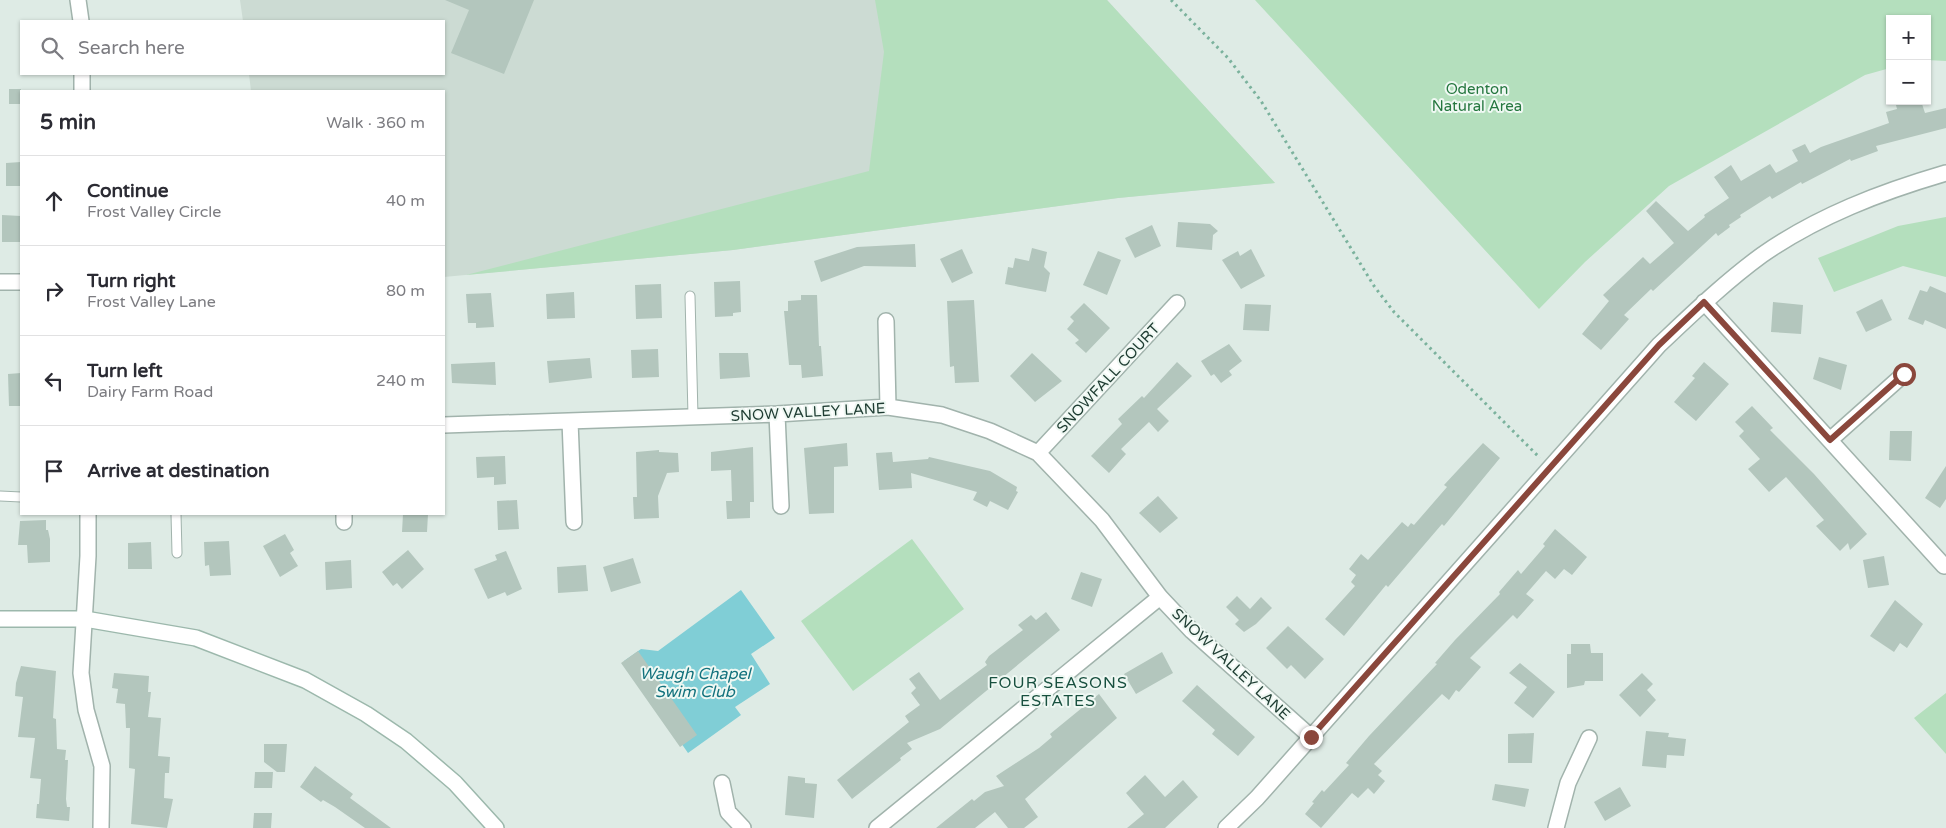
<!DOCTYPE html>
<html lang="en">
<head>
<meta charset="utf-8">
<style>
	body { margin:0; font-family:"Varela Round",sans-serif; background:#f7f7f7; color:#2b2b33 }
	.controls { position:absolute; right:15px; top:15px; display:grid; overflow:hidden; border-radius:0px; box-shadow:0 1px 4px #0004 }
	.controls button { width:45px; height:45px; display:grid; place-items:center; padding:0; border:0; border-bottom:1px solid #e1e1e2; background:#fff; color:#2b2b33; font:25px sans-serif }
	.stop { position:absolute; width:15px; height:15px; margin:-11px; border:4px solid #8a473c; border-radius:50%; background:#fff }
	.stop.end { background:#8a473c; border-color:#fff; box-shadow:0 1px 5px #0008 }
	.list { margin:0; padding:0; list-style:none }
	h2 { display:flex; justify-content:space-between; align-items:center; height:65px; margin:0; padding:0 20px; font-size:21px }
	h2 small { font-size:16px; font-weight:400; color:#7c7c81 }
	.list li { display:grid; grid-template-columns:32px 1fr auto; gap:15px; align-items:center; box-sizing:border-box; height:90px; padding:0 20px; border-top:1px solid #e1e1e2 }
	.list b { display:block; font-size:19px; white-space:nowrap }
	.list p { margin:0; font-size:16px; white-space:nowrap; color:#7c7c81 }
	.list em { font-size:16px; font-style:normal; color:#7c7c81 }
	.icon { flex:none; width:28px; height:28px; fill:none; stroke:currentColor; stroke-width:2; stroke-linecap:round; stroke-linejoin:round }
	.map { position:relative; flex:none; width:1946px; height:828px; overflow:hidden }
	.search { position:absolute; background:#fff; box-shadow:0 1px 4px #0004; left:20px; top:20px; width:425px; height:55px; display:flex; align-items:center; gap:12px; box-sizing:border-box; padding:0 18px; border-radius:0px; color:#7c7c81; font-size:19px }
	.panel { position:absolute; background:#fff; box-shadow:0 1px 4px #0004; left:20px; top:90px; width:425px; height:425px; border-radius:0px }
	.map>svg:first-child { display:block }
	.built { fill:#ccdbd3 }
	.green { fill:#b4dfbd }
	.water { fill:#80ced6 }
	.building { fill:#b3c6bd }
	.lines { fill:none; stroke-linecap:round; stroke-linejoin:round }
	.lane-casing { stroke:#a1b3ac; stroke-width:11 }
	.street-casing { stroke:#a1b3ac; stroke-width:18 }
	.secondary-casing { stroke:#9cb8ac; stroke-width:18 }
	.path { stroke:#7bb29d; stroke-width:3; stroke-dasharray:2.5 4; stroke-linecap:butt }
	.lane { stroke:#fff; stroke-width:9 }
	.street { stroke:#fff; stroke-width:15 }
	.secondary { stroke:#fff; stroke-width:15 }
	.route { stroke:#8a473c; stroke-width:6 }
	.labels { text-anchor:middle; stroke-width:4; stroke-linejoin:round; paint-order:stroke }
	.park-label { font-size:15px; fill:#25773f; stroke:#eff8f3 }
	.street-label { font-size:15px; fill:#1e3c32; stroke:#eff8f3 }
	.water-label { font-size:16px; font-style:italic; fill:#13727d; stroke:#eff8f3 }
	.neighbourhood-label { font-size:16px; letter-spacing:1px; fill:#18503f; stroke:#eff8f3 }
</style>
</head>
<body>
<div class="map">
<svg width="1946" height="828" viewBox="0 0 1946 828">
	<rect width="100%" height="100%" fill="#deebe5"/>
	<path class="built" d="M240,0H1107L1275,183L1118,198L733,250L444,277V91H251L249,74H444V21H243Z"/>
	<path class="green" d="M875,0H1107L1275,183L1118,198L733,250L466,275L869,171L884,52Z
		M1255,0H1946V61L1927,60V19H1890V68L1865,75L1669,186L1585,262L1539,309Z
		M1946,217V277L1903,266L1834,292L1818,258L1898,226Z
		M912,539L964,609L853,691L801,621Z
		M1946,693V754L1914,718Z"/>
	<path class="water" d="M741,590L775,638L751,654L770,684L735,707L741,715L688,753L624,661L641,649L658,651Z"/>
	<path class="building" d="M445,0H534L504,74L451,53L469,10Z
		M9,89H21V104H9Z
		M1895,101H1921L1925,113L1946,108V128L1876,146L1878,151L1851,161L1850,159L1802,184L1801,182L1772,199L1770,196L1740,215L1741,217L1729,225L1730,227L1718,236L1716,233L1653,291L1651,289L1624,315L1629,319L1601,350L1582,334L1609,301L1603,295L1643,257L1650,264L1674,243L1646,211L1656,201L1688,231L1705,217L1704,215L1729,198L1714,177L1731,165L1741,181L1770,164L1776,173L1798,161L1792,150L1805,144L1810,153L1821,147L1889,123L1886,112L1897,109Z
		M21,162V186H6V163Z
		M2,215L21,216V242H2Z
		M1178,222L1210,224L1218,231L1213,235L1212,250L1176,247Z
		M1152,225L1161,246L1135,258L1125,238Z
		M915,244L916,267L864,266L821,282L814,261L857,247Z
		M1032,248L1047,252L1044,267L1050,273L1046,292L1005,284L1008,267L1013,268L1015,258L1029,261Z
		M962,249L973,273L952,283L940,259Z
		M1251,249L1265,276L1241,289L1222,260L1238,251L1240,256Z
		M1098,251L1121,260L1107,295L1083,285Z
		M740,281L741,312L733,313V316L715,317L714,282Z
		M661,284L662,318L636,319L635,285Z
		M1930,286L1946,293V329L1925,320L1923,325L1908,319L1920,290L1927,292Z
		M574,292L575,318L547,319L546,294Z
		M491,293L494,327L476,328V323H468L466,294Z
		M801,295H817L819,346H821L823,376L802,378L801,365H789L784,311H788V301L801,300Z
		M1882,299L1892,320L1866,332L1856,312Z
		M974,300L979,382L955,383L954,366L950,367L947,301Z
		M1773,302L1803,305L1801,334L1771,332Z
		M1084,303L1110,328L1086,353L1075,343L1079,340L1067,329L1074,321L1070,317Z
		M1245,304L1271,305L1269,331L1243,330Z
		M1229,344L1242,361L1229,371L1232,375L1221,383L1214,374L1211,376L1201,361Z
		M658,349L659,377L632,378L631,350Z
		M719,353H748L750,377L720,379Z
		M1032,353L1062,381L1035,402L1010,376Z
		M1819,357L1847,365L1841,390L1813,379Z
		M590,358L592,378L549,383L547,361Z
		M495,362L496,385L452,383L451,364Z
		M1177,362L1192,376L1157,409L1169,421L1158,432L1149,422L1121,449L1126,454L1109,473L1091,456L1122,424L1118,419L1142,396L1144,398Z
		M1704,362L1729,384L1696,421L1674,402L1695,378L1692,376Z
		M21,373V406H9L8,374Z
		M1752,406L1773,428L1770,430L1814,474L1867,534L1850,550L1848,543L1840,551L1816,526L1824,520L1786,477L1769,492L1748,469L1760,459L1739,436L1744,431L1735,422Z
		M1890,431H1912L1911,461L1889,460Z
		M847,443L848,466L834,467V513L809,514L804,448Z
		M1483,443L1500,458L1444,526L1442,524L1388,587L1386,585L1344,636L1325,619L1355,586L1351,582L1356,575L1349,569L1361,554L1368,560L1402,522L1408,527L1411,523L1414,525L1447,487L1444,485Z
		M753,447L754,502H750V518L727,519L726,501H732L731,470L711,471V452Z
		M659,450V452L678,453L679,472L667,473L658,496L659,518L634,519L633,497H637L636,452Z
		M892,452L893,462L928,459L929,457L990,471L1017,487L1016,491L1018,492L1008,510L990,501L987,507L973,500L977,492L911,473L912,488L879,490L876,453Z
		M505,456L506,484L494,485V477L477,478L476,457Z
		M1946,466V499L1940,508L1925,498Z
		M1158,496L1178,518L1160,533L1139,513Z
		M517,500L519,529L498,530L497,501Z
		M403,514H428L427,532H402Z
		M46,520V530H48L50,539V562L28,563L27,545H18L20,521Z
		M1555,529L1587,557L1572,575L1564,569L1555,579L1546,571L1526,594L1534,600L1517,619L1513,615L1470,658L1481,667L1459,692L1456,690L1449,700L1442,694L1374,764L1382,771L1378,775L1385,781L1374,794L1368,788L1358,798L1352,793L1321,828L1305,814L1314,803L1312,802L1322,790L1324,792L1349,765L1346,763L1369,736L1437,664L1435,663L1455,640L1500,594L1499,592L1518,570L1521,574L1545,546L1543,544Z
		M285,534L294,550L290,553L298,566L280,577L263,546Z
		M229,541L231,575L210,576L209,565L205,566L204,542Z
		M151,542L152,569H128V543Z
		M408,550L424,569L402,589L397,583L393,586L382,572Z
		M506,551L522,589L507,596L505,592L488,599L474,569L497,560L495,555Z
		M1884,556L1889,585L1868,588L1863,560Z
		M633,558L641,583L611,592L603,567Z
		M351,560L352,588L326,590L325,562Z
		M586,565L588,591L558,593L557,567Z
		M1081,572L1102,579L1092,607L1071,599Z
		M1237,596L1250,609L1261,597L1272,608L1256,624L1244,632L1235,624L1239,620L1226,607Z
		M1895,600L1923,624L1907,648L1900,643L1894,652L1870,636Z
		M1046,612L1060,630L940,729L907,743L912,749L900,758L901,760L852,799L837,780L909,722L905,716L920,705L911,693L916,688L909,679L919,672L940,700L987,665L985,662L989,656L1023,630L1018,625L1031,615L1036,620Z
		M1288,626L1324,659L1305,679L1291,665L1287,669L1266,648Z
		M1571,644H1590L1591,653H1603V681H1585L1584,685L1567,688V654H1571Z
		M638,651L697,735L680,747L621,663Z
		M1162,652L1173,673L1136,694L1124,674Z
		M1520,663L1555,692L1533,718L1514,703L1527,687L1509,673Z
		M21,666L56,671L53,718L56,719L57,749L66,750L65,760H68L66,799L67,807H70L69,821L36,818L37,804H39L41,779L30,778L35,738L18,737L23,697L15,696L16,683Z
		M114,673L149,676L148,692H151L148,717L161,718L158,756L170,757L169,773H165L164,798L173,799L167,828L131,824L135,769L129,768L130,728H126L125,704L116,703L118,689L112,688Z
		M1642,673L1653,684L1647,690L1656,700L1640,717L1619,695Z
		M1197,685L1255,737L1238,756L1212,734L1215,730L1182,701Z
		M1099,694L1117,718L1025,799L1038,817L1024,828H1008L995,812L975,828H936L972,799L974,801L985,792L1004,786L996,776L1039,748L1052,737L1050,734Z
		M1646,731L1669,733L1668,737L1686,739L1684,756L1667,755L1666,768L1642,766Z
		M1534,733L1532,763H1508V734Z
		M264,744H287L285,772H277L264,762Z
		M315,766L353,794L350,798L391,828H365L335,807L323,800L321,802L300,787Z
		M255,772H273L272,788H254Z
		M1145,775L1165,797L1183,780L1198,797L1165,828H1127L1144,814L1126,793Z
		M788,776L805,778V783L817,784L814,818L785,815Z
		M1495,784L1529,789L1525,807L1492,800Z
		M1620,787L1631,806L1605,821L1594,802Z
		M254,813H272L271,828H253Z"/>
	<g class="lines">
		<g class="lane-casing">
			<path id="lane" d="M690,296L693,416
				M0,496L21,497
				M176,514L177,553"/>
		</g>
		<g class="street-casing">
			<path id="street" d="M78,0L81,21
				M82,74V91
				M0,282H21
				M1704,302L1944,566
				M886,321L888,407
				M777,414L781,506
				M570,421L574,522
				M444,425L777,414L888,407L942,415L990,431L1038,453L1102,520L1160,597L1192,631L1311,737
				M1830,440L1903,375
				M1038,453L1177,303
				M88,514V556L81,673L86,710L102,766L101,828
				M344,514V522
				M722,783L728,812L743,828
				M877,828L1160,597
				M1226,828L1257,798L1659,345C1692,314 1725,282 1762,255C1818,216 1881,192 1946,173
				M1556,828L1568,783L1589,738"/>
		</g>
		<g class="secondary-casing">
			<path id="secondary" d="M0,619H85L196,638L305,680L366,714L406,741L455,783L496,828"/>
		</g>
		<path class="path" d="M1171,0L1228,58L1261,101L1374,286L1394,312L1540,458"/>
		<use href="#lane" class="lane"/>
		<use href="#street" class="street"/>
		<use href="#secondary" class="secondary"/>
	</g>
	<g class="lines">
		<path class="route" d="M1311,737L1659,345L1704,302L1830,440L1904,374"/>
	</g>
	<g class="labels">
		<g class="park-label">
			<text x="1477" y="94">Odenton<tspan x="1477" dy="17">Natural Area</tspan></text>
		</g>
		<g class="street-label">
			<text transform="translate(1108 378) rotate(-47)" y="5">SNOWFALL COURT</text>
			<text transform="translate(808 412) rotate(-3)" y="5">SNOW VALLEY LANE</text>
			<text transform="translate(1231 664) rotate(43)" y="5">SNOW VALLEY LANE</text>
		</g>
		<g class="water-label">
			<text x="695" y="679">Waugh Chapel<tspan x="695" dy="18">Swim Club</tspan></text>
		</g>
		<g class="neighbourhood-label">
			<text x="1058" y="688">FOUR SEASONS<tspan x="1058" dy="18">ESTATES</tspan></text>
		</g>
	</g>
</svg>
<div class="controls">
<button>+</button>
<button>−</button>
</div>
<div class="stop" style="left:1904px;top:374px"></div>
<div class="stop end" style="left:1311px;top:737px"></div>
<div class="search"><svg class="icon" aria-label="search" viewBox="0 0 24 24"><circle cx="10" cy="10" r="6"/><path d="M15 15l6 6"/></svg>Search here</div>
<section class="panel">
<h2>5 min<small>Walk · 360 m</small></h2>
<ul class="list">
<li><svg class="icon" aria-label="ahead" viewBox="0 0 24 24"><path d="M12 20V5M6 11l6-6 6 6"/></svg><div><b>Continue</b><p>Frost Valley Circle</p></div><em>40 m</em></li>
<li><svg class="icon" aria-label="right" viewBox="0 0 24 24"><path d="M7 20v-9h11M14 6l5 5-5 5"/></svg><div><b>Turn right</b><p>Frost Valley Lane</p></div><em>80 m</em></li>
<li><svg class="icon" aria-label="left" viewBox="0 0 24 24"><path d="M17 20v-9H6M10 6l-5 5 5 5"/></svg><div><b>Turn left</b><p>Dairy Farm Road</p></div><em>240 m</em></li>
<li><svg class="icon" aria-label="arrive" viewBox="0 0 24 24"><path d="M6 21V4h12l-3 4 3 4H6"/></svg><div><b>Arrive at destination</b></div></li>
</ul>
</section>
</div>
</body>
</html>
